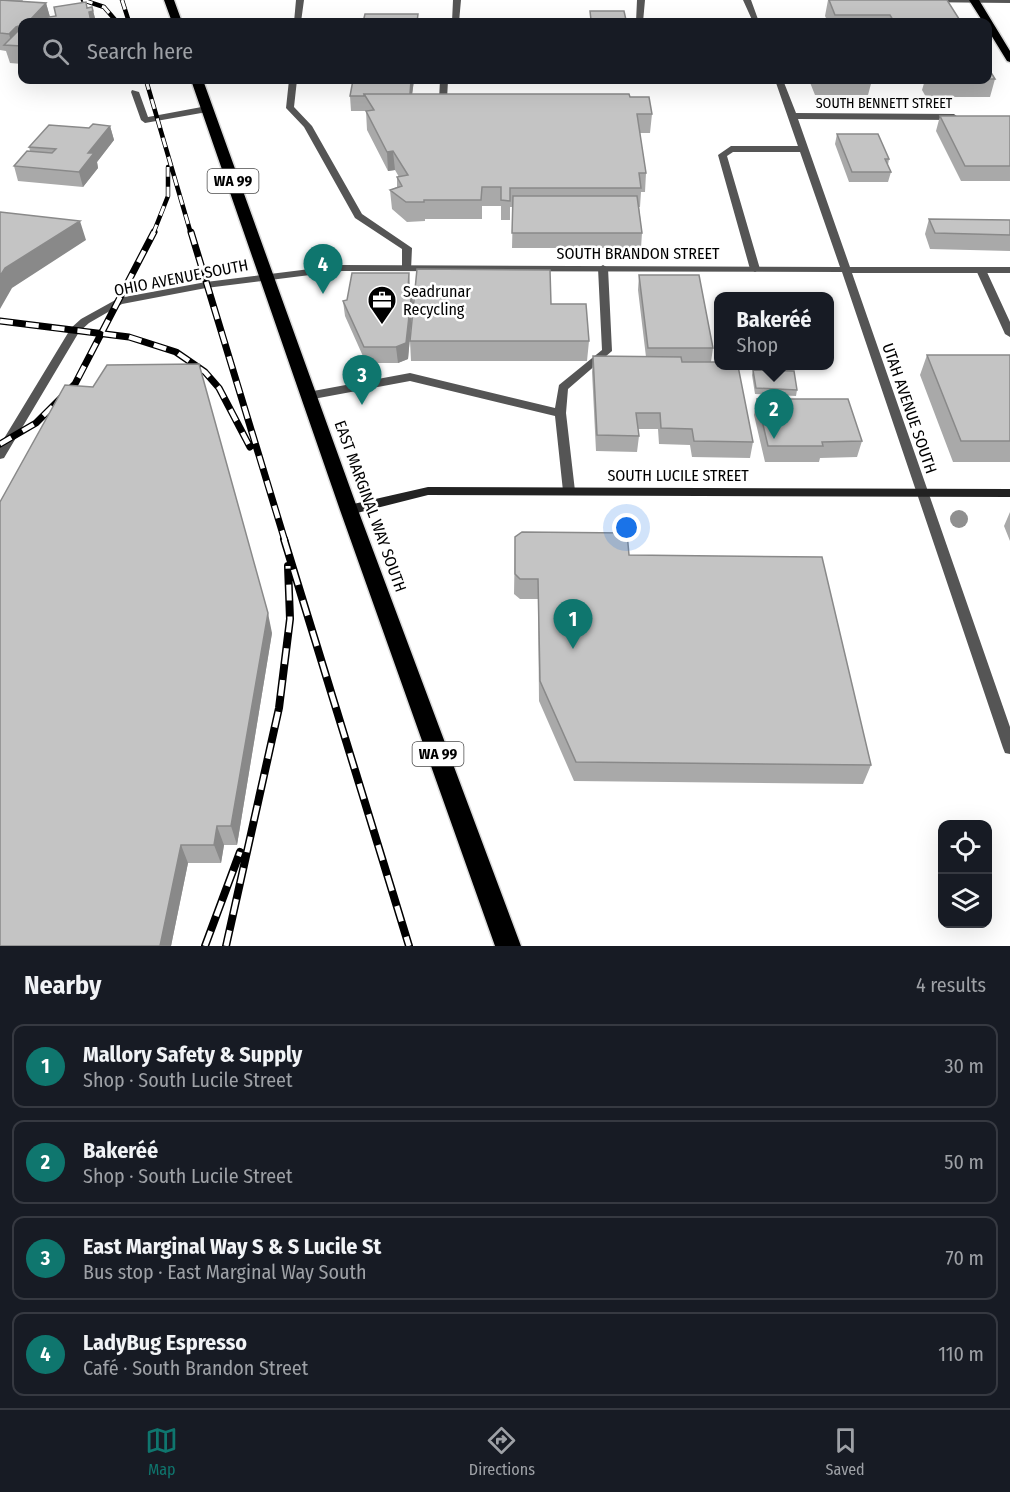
<!DOCTYPE html>
<html lang="en">
<head>
<meta charset="utf-8">
<style>
	body { margin:0; font-family:"Fira Sans Condensed",sans-serif; background:#20242c; color:#f1f3f6 }
	.controls { position:absolute; right:18px; bottom:18px; display:grid; overflow:hidden; border-radius:12px; box-shadow:0 6px 24px #0002 }
	.controls button { width:54px; height:54px; display:grid; place-items:center; padding:0; border:0; border-bottom:2px solid #363941; background:#171b24; color:#f1f3f6; font:30px sans-serif }
	.you { position:absolute; left:627px; top:528px; width:21px; height:21px; margin:-15px; border:4px solid #fff; border-radius:50%; background:#1a73e8; box-shadow:0 0 0 9px #1a73e833 }
	.badge { display:grid; place-items:center; width:39px; height:39px; border-radius:50%; background:#0f766e; color:#fff; font-size:20px; font-weight:700 }
	.pin { position:absolute; translate:-50% -50px; filter:drop-shadow(0 2px 3px #0008) }
	.pin::after { content:''; position:absolute; top:32px; width:21px; height:18px; background:inherit; clip-path:polygon(0 0,100% 0,50% 100%) }
	.popup { position:absolute; left:714px; top:292px; width:120px; height:78px; box-sizing:border-box; display:grid; place-content:center; border-radius:12px; background:#171b24; filter:drop-shadow(0 2px 4px #0005); font-size:20px; white-space:nowrap; color:#9ea1a6 }
	.popup b { font-size:22px; color:#f1f3f6 }
	.popup::after { content:''; position:absolute; left:50%; top:100%; margin-left:-12px; border:12px solid transparent; border-top-color:#171b24 }
	.list { margin:0; padding:0; list-style:none }
	h2 { display:flex; justify-content:space-between; align-items:center; height:78px; margin:0; padding:0 24px; font-size:26px }
	h2 small { font-size:20px; font-weight:400; color:#9ea1a6 }
	.list li { display:grid; grid-template-columns:39px 1fr auto; gap:18px; align-items:center; box-sizing:border-box; height:84px; margin:0 12px 12px; padding:0 12px; border:2px solid #363941; border-radius:12px }
	.list b { display:block; font-size:22px; white-space:nowrap }
	.list p { margin:0; font-size:20px; white-space:nowrap; color:#9ea1a6 }
	.list em { font-size:20px; font-style:normal; color:#9ea1a6 }
	.icon { flex:none; width:33px; height:33px; fill:none; stroke:currentColor; stroke-width:2; stroke-linecap:round; stroke-linejoin:round }
	.map { position:relative; flex:none; width:1010px; height:946px; overflow:hidden }
	.search { position:absolute; background:#171b24; box-shadow:0 6px 24px #0002; left:18px; right:18px; top:18px; height:66px; display:flex; align-items:center; gap:15px; box-sizing:border-box; padding:0 21px; border-radius:12px; color:#9ea1a6; font-size:22px }
	.sheet { height:462px; background:#171b24 }
	nav { display:flex; justify-content:space-around; align-items:center; box-sizing:border-box; height:84px; border-top:2px solid #363941; background:#171b24; font-size:16px; color:#9ea1a6 }
	nav a { display:grid; justify-items:center; gap:3px }
	nav .on { color:#0f766e }
	.map>svg:first-child { display:block }
	.lines { fill:none; stroke-linecap:round; stroke-linejoin:round }
	.primary-casing { stroke:#dbdbdb; stroke-width:3 }
	.highway-casing { stroke:#dbdbdb; stroke-width:3 }
	.lane { fill:#555; fill-rule:evenodd }
	.street { fill:#555; fill-rule:evenodd }
	.secondary { fill:#222; fill-rule:evenodd }
	.primary { fill:#000; fill-rule:evenodd }
	.highway { fill:#000; fill-rule:evenodd }
	.rail-far2-casing { stroke:#000; stroke-width:4.5 }
	.rail-far1-casing { stroke:#000; stroke-width:7 }
	.rail-casing { stroke:#000; stroke-width:8 }
	.rail-far2 { stroke:#fff; stroke-width:3; stroke-dasharray:10; stroke-linecap:butt }
	.rail-far1 { stroke:#fff; stroke-width:4.5; stroke-dasharray:13; stroke-linecap:butt }
	.rail { stroke:#fff; stroke-width:5; stroke-dasharray:16; stroke-linecap:butt }
	.tree { fill:#8f8f8f }
	.wall { fill:#a9a9a9 }
	.shaded-wall { fill:#898989 }
	.building { fill:#c4c4c4; stroke:#898989; stroke-width:1.5 }
	.labels { text-anchor:middle; stroke-width:5; stroke-linejoin:round; paint-order:stroke }
	.far-street-label { font-size:14px; fill:#000; stroke:#fff }
	.shield { fill:#fff; stroke:#4c4c4c; stroke-width:1.5 }
	.shield-label { font-size:15px; font-weight:bold; fill:#000 }
	.street-label { font-size:16px; fill:#000; stroke:#fff }
	.poi-label { font-size:16px; fill:#000; stroke:#fff; text-anchor:start }
</style>
</head>
<body>
<div class="map">
<svg width="1010" height="946" viewBox="0 0 1010 946">
	<rect width="100%" height="100%" fill="#fff"/>
	<g class="lines">
		<g class="primary-casing">
			<path id="primary" d="M969,0H979L1010,51V62L1007,61L988,30V22H983Z"/>
		</g>
		<g class="highway-casing">
			<path id="highway" d="M164,0H174L182,22H172Z
				M191,80H203L358,510L521,946H495L340,510Z"/>
		</g>
		<path class="lane" d="M296,0H304L301,22H294Z
			M453,0H461L459,22H452Z
			M637,0H645L643,22H636Z
			M289,80H297L294,107L312,126L362,214L412,248L411,270L407,271L402,268V249L355,218L304,127L286,108Z
			M440,80H448L447,100L443,102L439,100Z
			M132,90L139,92L148,117L207,106L211,109L207,112L145,123L141,120L131,92Z
			M731,146H804L808,149L804,152H733L727,156L760,269L755,272L750,269L718,155Z
			M603,265L608,268L612,351L568,389L566,413L575,491L573,494L569,495L563,491L555,416L410,381L308,400L302,396L308,392L410,373L555,408L559,385L602,350L598,268Z
			M981,267L986,270L1010,322V337L1005,334L976,270Z"/>
		<path class="street" d="M743,0H751L759,22H753Z
			M910,0H1010V3L914,2Z
			M775,80H783L796,113L954,114L958,117L954,120L798,119L850,267H1010V273H852L1010,727V754L1005,753L1003,748L842,272L342,271L206,288L122,304L89,323L79,332L4,458L0,459V445L71,328L81,319L119,298L206,282L342,265L840,267Z"/>
		<path class="secondary" d="M428,487L1010,489V497L428,495L349,515L345,513L343,510L345,507L349,505Z"/>
		<use href="#primary" class="primary"/>
		<use href="#highway" class="highway"/>
		<g class="rail-far2-casing">
			<path id="rail-far2" d="M83,0L104,7L117,22
				M122,0L129,22
				M146,80L191,234
				M153,234L168,196V167"/>
		</g>
		<g class="rail-far1-casing">
			<path id="rail-far1" d="M191,232L285,541
				M0,321L129,337L176,352L205,372L219,388L250,447
				M0,444L36,423L75,384L154,232"/>
		</g>
		<g class="rail-casing">
			<path id="rail" d="M284,539L409,946
				M205,946L240,852
				M226,946L279,708L290,619L288,566"/>
		</g>
		<use href="#rail-far2" class="rail-far2"/>
		<use href="#rail-far1" class="rail-far1"/>
		<use href="#rail" class="rail"/>
	</g>
	<circle class="tree" cx="959" cy="519" r="9"/>
	<path class="wall" d="M0,0H23L22,2L46,3L50,17L92,7L96,22H22V64L10,63L6,51L0,50Z
		M828,0H947L961,22H828L825,16Z
		M590,11L626,20L625,22H590Z
		M987,66L995,79L990,97H926L922,90L925,80H987Z
		M414,80L412,94L630,97L652,114L650,133H640L646,173L645,192H641L640,207H639L642,233L641,248H512L513,207H510V220H501V206H482V219H425V221L407,222L392,209L390,190L397,187V177H399L395,170L388,171L367,130L366,111H351L350,96Z
		M809,80H872L868,95H815Z
		M940,116H1010V181H961L936,131Z
		M110,126L114,140L97,162L98,168L83,187L18,181L14,166L30,151L29,147L89,128Z
		M837,134L889,159L888,165L891,172L888,182H849L835,144Z
		M929,219L1010,220V251L930,249L925,234Z
		M639,275L713,348L711,362L753,442L750,458L692,457L690,445L659,444L658,429H638L639,436L637,452L596,451L592,372L593,356L646,357L638,290Z
		M412,289L413,304L408,359L398,363H366L345,316L343,301Z
		M551,304L589,341L587,361H411L410,341Z
		M927,355H1010V462H953L920,375Z
		M753,370L797,390L796,396L755,394L752,375Z
		M757,399L862,441L857,457L820,458L819,462H765L754,415Z
		M1010,512V541L1004,526Z
		M515,537L629,555L871,765L863,784L574,781L539,701L538,599H520L514,594Z
		M272,633L237,845H224L221,863H188L171,946H0Z"/>
	<path class="shaded-wall" d="M46,3L51,21L30,20Z
		M92,7L96,22H91L89,12Z
		M22,25V44L12,45L9,34L16,27Z
		M411,80H414L410,111V96Z
		M110,126L114,140L97,162L98,168L83,187L79,172L88,153Z
		M393,151L395,170L388,171L387,152Z
		M80,221L86,240L12,288L0,309V276L5,268Z
		M409,273L410,289H408Z
		M412,289L413,304L408,359L398,363L396,347Z
		M268,613L272,633L237,845L231,826Z
		M217,826L224,845L221,863L214,845Z
		M181,845L188,863L171,946H160Z"/>
	<path class="building" d="M0,0L46,3L30,20L56,16L54,7L86,2L87,8L92,7L93,11L89,12L91,22H22V25L16,27L9,34L0,33Z
		M829,0H947L961,22H879L878,20H893L890,15H835Z
		M590,11H624L626,20H591Z
		M365,14H418L417,22H363Z
		M19,30H22V46L4,45Z
		M987,66L995,79H987Z
		M353,80H411L410,94H364V96H350Z
		M364,94H629L630,97H649L652,114H637L646,173H639L641,188H510V201L501,200V187H482L481,200H424V202H406L390,190L402,186L397,177L408,175L393,151L387,152L366,111L374,110Z
		M940,116H1010V166H965Z
		M93,124L110,126L88,153H94L79,172L14,166L27,151L52,153L56,149L29,147L49,125L89,128Z
		M837,134H878L889,159H885L891,172H852Z
		M513,196H637L642,233H512Z
		M0,212L80,221L5,268L0,276Z
		M929,219L1010,220V235L935,233Z
		M417,269L550,270L551,304H586L589,341H410Z
		M352,273H409L408,289H412L406,343L396,347H364L343,301L347,300Z
		M639,275H699L713,348H648Z
		M927,355H1010V441H961Z
		M593,356L681,357L682,362H718V366H738L753,442L694,441L692,429L661,428L660,413H636L639,436L597,435Z
		M199,364L268,613L231,826H217L214,845H181L160,946H0V502L65,385L93,387L107,365Z
		M753,370L794,371L797,390L756,388Z
		M757,399H848L862,441L822,442L823,446H768Z
		M522,532L627,533L629,555L822,557L871,765L576,762L540,681L538,579H520L515,574V537Z"/>
	<defs>
		<g id="office-pin" transform="scale(1.5)"><path d="M0 17L-7.5 6A9.5 9.5 0 1 1 7.5 6Z" fill="#000" stroke="#fff"/><path d="M-6-3h4V-5.5h4V-3h4V5H-6ZM-1-4.5V-3h2v-1.5ZM-6 0V1H6V0Z" fill="#fff"/></g>
	</defs>
	<g fill-rule="evenodd">
		<use href="#office-pin" x="382" y="300"/>
	</g>
	<g class="labels">
		<g class="far-street-label">
			<text x="884" y="108">SOUTH BENNETT STREET</text>
		</g>
		<g class="shield">
			<rect x="207.5" y="169" width="51" height="24" rx="4.5"/>
			<rect x="412.5" y="742" width="51" height="24" rx="4.5"/>
		</g>
		<g class="shield-label">
			<text x="233" y="186">WA 99</text>
			<text x="438" y="759">WA 99</text>
		</g>
		<g class="street-label">
			<text x="638" y="259">SOUTH BRANDON STREET</text>
			<text transform="translate(181 277) rotate(-11)" y="6">OHIO AVENUE SOUTH</text>
			<text transform="translate(910 408) rotate(71)" y="6">UTAH AVENUE SOUTH</text>
			<text x="678" y="481">SOUTH LUCILE STREET</text>
			<text transform="translate(371 506) rotate(70)" y="6">EAST MARGINAL WAY SOUTH</text>
		</g>
		<g class="poi-label">
			<text x="403" y="297">Seadrunar<tspan x="403" dy="18">Recycling</tspan></text>
		</g>
	</g>
</svg>
<div class="controls">
<button><svg class="icon" aria-label="locate" viewBox="0 0 24 24"><circle cx="12" cy="12" r="6"/><path d="M12 2v4M12 18v4M2 12h4M18 12h4"/></svg></button>
<button><svg class="icon" aria-label="layers" viewBox="0 0 24 24"><path d="M12 4l9 5-9 5-9-5zM3 14l9 5 9-5"/></svg></button>
</div>
<div class="you"></div>
<div class="pin badge" style="left:573px;top:649px">1</div>
<div class="pin badge" style="left:774px;top:439px">2</div>
<div class="popup"><b>Bakeréé</b>Shop</div>
<div class="pin badge" style="left:362px;top:405px">3</div>
<div class="pin badge" style="left:323px;top:294px">4</div>
<div class="search"><svg class="icon" aria-label="search" viewBox="0 0 24 24"><circle cx="10" cy="10" r="6"/><path d="M15 15l6 6"/></svg>Search here</div>
</div>
<section class="sheet">
<h2>Nearby<small>4 results</small></h2>
<ul class="list">
<li><span class="badge">1</span><div><b>Mallory Safety &amp; Supply</b><p>Shop · South Lucile Street</p></div><em>30 m</em></li>
<li><span class="badge">2</span><div><b>Bakeréé</b><p>Shop · South Lucile Street</p></div><em>50 m</em></li>
<li><span class="badge">3</span><div><b>East Marginal Way S &amp; S Lucile St</b><p>Bus stop · East Marginal Way South</p></div><em>70 m</em></li>
<li><span class="badge">4</span><div><b>LadyBug Espresso</b><p>Café · South Brandon Street</p></div><em>110 m</em></li>
</ul>
</section>
<nav>
<a class="on"><svg class="icon" aria-label="map" viewBox="0 0 24 24"><path d="M3 6l6-2 6 2 6-2v14l-6 2-6-2-6 2zM9 4v14M15 6v14"/></svg>Map</a>
<a><svg class="icon" aria-label="directions" viewBox="0 0 24 24"><path d="M12 3l9 9-9 9-9-9zM9 14v-3h6M13 9l2 2-2 2"/></svg>Directions</a>
<a><svg class="icon" aria-label="saved" viewBox="0 0 24 24"><path d="M7 4h10v16l-5-4-5 4z"/></svg>Saved</a>
</nav>
</body>
</html>
